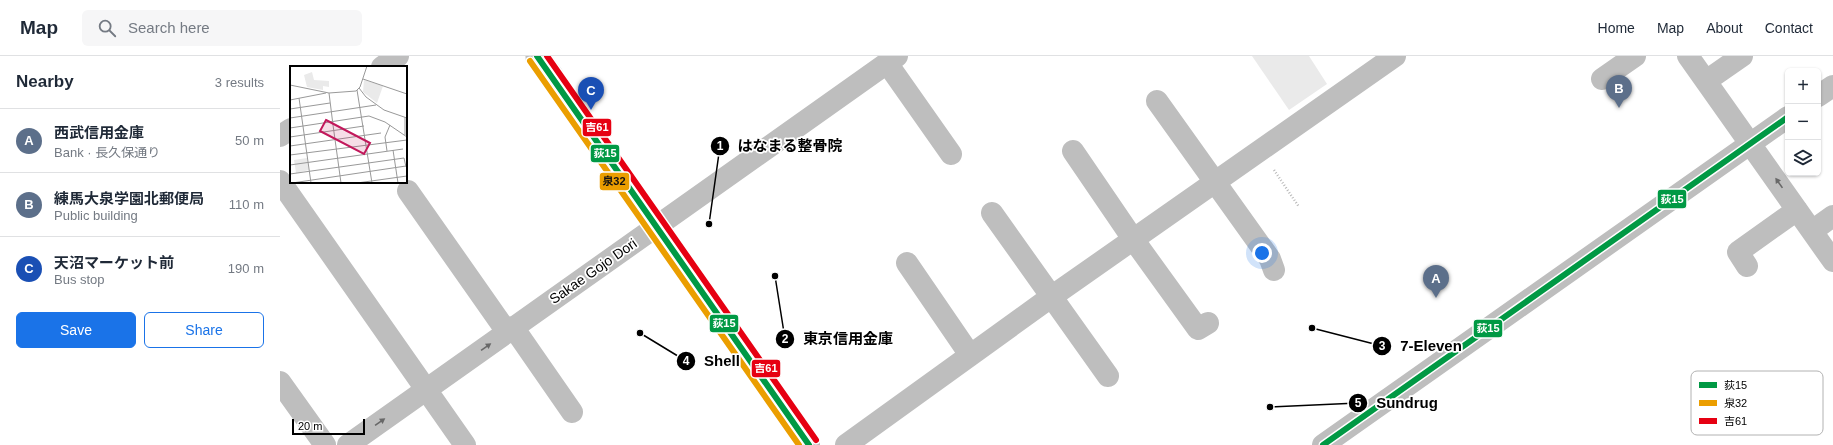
<!DOCTYPE html>
<html lang="en">
<head>
<meta charset="utf-8">
<style>
	body { margin:0; font-family:Arial,"Noto Sans JP",sans-serif; background:#f6f6f7; color:#1f2937 }
	.controls { position:absolute; right:12px; top:12px; display:grid; overflow:hidden; border-radius:6px; box-shadow:0 1px 3px #0004 }
	.controls button { width:36px; height:36px; display:grid; place-items:center; padding:0; border:0; border-bottom:1px solid #e0e1e3; background:#fff; color:#1f2937; font:20px sans-serif }
	.scale { position:absolute; left:12px; bottom:10px; width:73px; box-sizing:border-box; padding-left:4px; border:2px solid #000; border-top:0; font-size:11px; line-height:14px; white-space:nowrap; color:#000; -webkit-text-stroke:3px #fff; paint-order:stroke }
	.you { position:absolute; left:982px; top:197px; width:14px; height:14px; margin:-10px; border:3px solid #fff; border-radius:50%; background:#1a73e8; box-shadow:0 0 0 6px #1a73e833 }
	.badge { display:grid; place-items:center; width:26px; height:26px; border-radius:50%; background:#1a73e8; color:#fff; font-size:13px; font-weight:700 }
	.pin { position:absolute; translate:-50% -33px; filter:drop-shadow(0 1px 2px #0008) }
	.pin::after { content:''; position:absolute; top:21px; width:14px; height:12px; background:inherit; clip-path:polygon(0 0,100% 0,50% 100%) }
	.list { margin:0; padding:0; list-style:none }
	h2 { display:flex; justify-content:space-between; align-items:center; height:52px; margin:0; padding:0 16px; font-size:17px }
	h2 small { font-size:13px; font-weight:400; color:#747a83 }
	.list li { display:grid; grid-template-columns:26px 1fr auto; gap:12px; align-items:center; box-sizing:border-box; height:64px; padding:0 16px; border-top:1px solid #e0e1e3 }
	.list b { display:block; font-size:15px; white-space:nowrap }
	.list p { margin:0; font-size:13px; white-space:nowrap; color:#747a83 }
	.list em { font-size:13px; font-style:normal; color:#747a83 }
	.actions { display:flex; gap:8px; padding:12px 16px }
	.actions a { flex:1; padding:9px 0; border:1px solid #1a73e8; border-radius:6px; text-align:center; font-size:14px; color:#1a73e8 }
	.actions .main { background:#1a73e8; color:#fff }
	.icon { flex:none; width:22px; height:22px; fill:none; stroke:currentColor; stroke-width:2; stroke-linecap:round; stroke-linejoin:round }
	.map { position:relative; flex:none; width:1553px; height:389px; overflow:hidden }
	header { display:flex; align-items:center; gap:24px; box-sizing:border-box; height:56px; padding:0 20px; background:#fff; border-bottom:1px solid #e0e1e3 }
	header strong { font-size:19px }
	nav { display:flex; gap:22px; margin-inline-start:auto; font-size:14px }
	.search { width:280px; height:36px; background:#f6f6f7; display:flex; align-items:center; gap:10px; box-sizing:border-box; padding:0 14px; border-radius:6px; color:#747a83; font-size:15px }
	main { display:flex }
	aside { flex:1; background:#fff }
	.map>svg:first-child { display:block }
	.green { fill:#eaeaea }
	.lines { fill:none; stroke-linecap:round; stroke-linejoin:round }
	.major-casing { stroke:#dbdbdb; stroke-width:24 }
	.path { stroke:#b8b8b8; stroke-width:2.5; stroke-dasharray:1 2; stroke-linecap:butt }
	.minor { stroke:#bebebe; stroke-width:22 }
	.major { stroke:#bdbdbd; stroke-width:22 }
	.bus-1-casing { stroke:#fff; stroke-width:9 }
	.bus-2-casing { stroke:#fff; stroke-width:9 }
	.bus-3-casing { stroke:#fff; stroke-width:9 }
	.bus-1 { stroke:#094; stroke-width:6 }
	.bus-2 { stroke:#eb9e00; stroke-width:6 }
	.bus-3 { stroke:#e60012; stroke-width:6 }
	.oneway { fill:#686868 }
	.labels { text-anchor:middle; stroke-width:3.5; stroke-linejoin:round; paint-order:stroke }
	.street-label { font-size:14px; fill:#000; stroke:#fff }
	.inset-road { fill:none; stroke:#999; stroke-width:1 }
	.view { fill:#c2185b; fill-opacity:0.15; stroke:#c2185b; stroke-width:2 }
	.inset-edge { fill:none; stroke:#000; stroke-width:2 }
	.key { fill:#fff; stroke:#b2b2b2; stroke-width:1 }
	.key-label { font-size:11px; fill:#000 }
	.leader { fill:none; stroke:#000; stroke-width:1.5 }
	.callout-dot { fill:#000; stroke:#fff; stroke-width:1.5 }
	.mark-label { font-size:12px; text-anchor:middle; font-weight:bold; fill:#fff }
	.callout-label { font-size:15px; text-anchor:middle; font-weight:bold; fill:#000; stroke:#fff; stroke-width:3.5; stroke-linejoin:round; paint-order:stroke }
	.line-badge { stroke:#fff; stroke-width:1.5 }
	.badge-label { font-size:11px; text-anchor:middle; font-weight:bold; fill:#fff }
	.pale-badge-label { font-size:11px; text-anchor:middle; font-weight:bold; fill:#111 }
</style>
</head>
<body>
<header>
<strong>Map</strong>
<div class="search"><svg class="icon" aria-label="search" viewBox="0 0 24 24"><circle cx="10" cy="10" r="6"/><path d="M15 15l6 6"/></svg>Search here</div>
<nav><a>Home</a><a>Map</a><a>About</a><a>Contact</a></nav>
</header>
<main>
<aside>
<h2>Nearby<small>3 results</small></h2>
<ul class="list">
<li><span class="badge" style="background:#5c6f8a">A</span><div><b>西武信用金庫</b><p>Bank · 長久保通り</p></div><em>50 m</em></li>
<li><span class="badge" style="background:#5c6f8a">B</span><div><b>練馬大泉学園北郵便局</b><p>Public building</p></div><em>110 m</em></li>
<li><span class="badge" style="background:#1a4fb4">C</span><div><b>天沼マーケット前</b><p>Bus stop</p></div><em>190 m</em></li>
</ul>
<div class="actions"><a class="main">Save</a><a>Share</a></div>
</aside>
<div class="map">
<svg width="1553" height="389" viewBox="0 0 1553 389">
	<rect width="100%" height="100%" fill="#fff"/>
	<path class="green" d="M972,0H1029L1047,28L1009,54Z"/>
	<g class="lines">
		<g class="major-casing">
			<path id="major" d="M257,0L272,20"/>
		</g>
		<path class="path" d="M994,114L1019,151"/>
		<path class="minor" d="M1408,0L1553,205
			M607,7L671,98
			M102,11L118,0
			M272,20L529,389
			M1322,23L1355,0
			M1426,25L1462,0
			M1538,40L1553,30
			M877,45L990,203L994,214
			M0,80L11,73
			M793,95L853,183L918,273L928,267
			M0,125L185,389
			M128,135L227,276
			M712,157L828,320
			M1532,175L1553,160
			M627,207L690,299
			M1467,210L1458,196L1517,154
			M233,271L292,356
			M0,326L45,389
			M68,389L617,0
			M566,389L771,241L1115,0
			M1043,389L1508,61"/>
		<use href="#major" class="major"/>
		<g class="bus-1-casing">
			<path id="bus-1" d="M257,0L529,389
				M1043,389L1508,61"/>
		</g>
		<g class="bus-2-casing">
			<path id="bus-2" d="M250,5L519,389"/>
		</g>
		<g class="bus-3-casing">
			<path id="bus-3" d="M267,0L536,384"/>
		</g>
		<use href="#bus-1" class="bus-1"/>
		<use href="#bus-2" class="bus-2"/>
		<use href="#bus-3" class="bus-3"/>
	</g>
	<defs><path id="oneway-solid" d="M-6-.8H1V-3.2L6.5 0L1 3.2V.8H-6Z"/></defs>
	<g class="oneway">
		<use href="#oneway-solid" transform="translate(1499 127) rotate(-125)"/>
		<use href="#oneway-solid" transform="translate(206 291) rotate(-35)"/>
		<use href="#oneway-solid" transform="translate(100 366) rotate(-35)"/>
	</g>
	<g class="labels">
		<g class="street-label">
			<text transform="translate(313 215) rotate(-35)" y="5">Sakae Gojo Dori</text>
		</g>
	</g>
	<g transform="translate(10 10)">
		<rect width="117" height="117" fill="#fff"/>
		<path d="M22,6L24,14L39,15V21L33,20V24L17,21L14,9ZM74,14L93,20L87,37L73,26ZM17,92L19,104L6,107L4,94Z" fill="#eaeaea"/>
		<path class="inset-road" d="M73,13L117,28M0,19L39,27M69,22L76,31L94,44L117,52M67,24L82,117M9,32L21,117M0,34L36,27M0,43L40,37M115,51V69M0,52L86,39M43,59L51,117M43,59L39,27L66,25L70,21L77,0M0,62L79,50L95,56L117,71M0,71L74,60M0,80L91,67M103,84L108,117M97,85L95,71L100,59M0,89L117,74M0,99L113,83M0,108L114,92L116,101M2,117L116,100M67,117L117,110"/>
		<path class="view" d="M36,54L80,77L74,88L30,65Z"/>
		<rect width="117" height="117" class="inset-edge"/>
	</g>
	<rect x="1411" y="315" width="132" height="64" rx="6" class="key"/>
	<rect x="1419" y="326" width="18" height="6" fill="#094"/>
	<rect x="1419" y="344" width="18" height="6" fill="#eb9e00"/>
	<rect x="1419" y="362" width="18" height="6" fill="#e60012"/>
	<g class="key-label">
		<text x="1444" y="333">荻15</text>
		<text x="1444" y="351">泉32</text>
		<text x="1444" y="369">吉61</text>
	</g>
	<path class="leader" d="M429 168L440 90M495 220L505 283M1032 272L1102 290M360 277L406 305M990 351L1078 347"/>
	<g class="callout-dot">
		<circle cx="429" cy="168" r="4"/>
		<circle cx="495" cy="220" r="4"/>
		<circle cx="1032" cy="272" r="4"/>
		<circle cx="360" cy="277" r="4"/>
		<circle cx="990" cy="351" r="4"/>
		<circle cx="440" cy="90" r="10"/>
		<circle cx="505" cy="283" r="10"/>
		<circle cx="1102" cy="290" r="10"/>
		<circle cx="406" cy="305" r="10"/>
		<circle cx="1078" cy="347" r="10"/>
	</g>
	<g class="mark-label">
		<text x="440" y="94">1</text>
		<text x="505" y="287">2</text>
		<text x="1102" y="294">3</text>
		<text x="406" y="309">4</text>
		<text x="1078" y="351">5</text>
	</g>
	<g class="callout-label">
		<text x="510" y="95">はなまる整骨院</text>
		<text x="568" y="288">東京信用金庫</text>
		<text x="1151" y="295">7-Eleven</text>
		<text x="442" y="310">Shell</text>
		<text x="1127" y="352">Sundrug</text>
	</g>
	<g class="line-badge">
		<rect x="302" y="62" width="30" height="19" rx="4" fill="#e60012"/>
		<rect x="310" y="88" width="30" height="19" rx="4" fill="#094"/>
		<rect x="319" y="116" width="31" height="19" rx="4" fill="#eb9e00"/>
		<rect x="1377" y="133" width="30" height="20" rx="4" fill="#094"/>
		<rect x="429" y="258" width="30" height="19" rx="4" fill="#094"/>
		<rect x="1193" y="263" width="30" height="19" rx="4" fill="#094"/>
		<rect x="471" y="303" width="30" height="19" rx="4" fill="#e60012"/>
	</g>
	<g class="badge-label">
		<text x="317" y="75">吉61</text>
		<text x="325" y="101">荻15</text>
		<text x="1392" y="147">荻15</text>
		<text x="444" y="271">荻15</text>
		<text x="1208" y="276">荻15</text>
		<text x="486" y="316">吉61</text>
	</g>
	<g class="pale-badge-label">
		<text x="334" y="129">泉32</text>
	</g>
</svg>
<div class="controls">
<button>+</button>
<button>−</button>
<button><svg class="icon" aria-label="layers" viewBox="0 0 24 24"><path d="M12 4l9 5-9 5-9-5zM3 14l9 5 9-5"/></svg></button>
</div>
<div class="scale">20 m</div>
<div class="you"></div>
<div class="pin badge" style="left:1156px;top:242px;background:#5c6f8a">A</div>
<div class="pin badge" style="left:1339px;top:52px;background:#5c6f8a">B</div>
<div class="pin badge" style="left:311px;top:54px;background:#1a4fb4">C</div>
</div>
</main>
</body>
</html>
